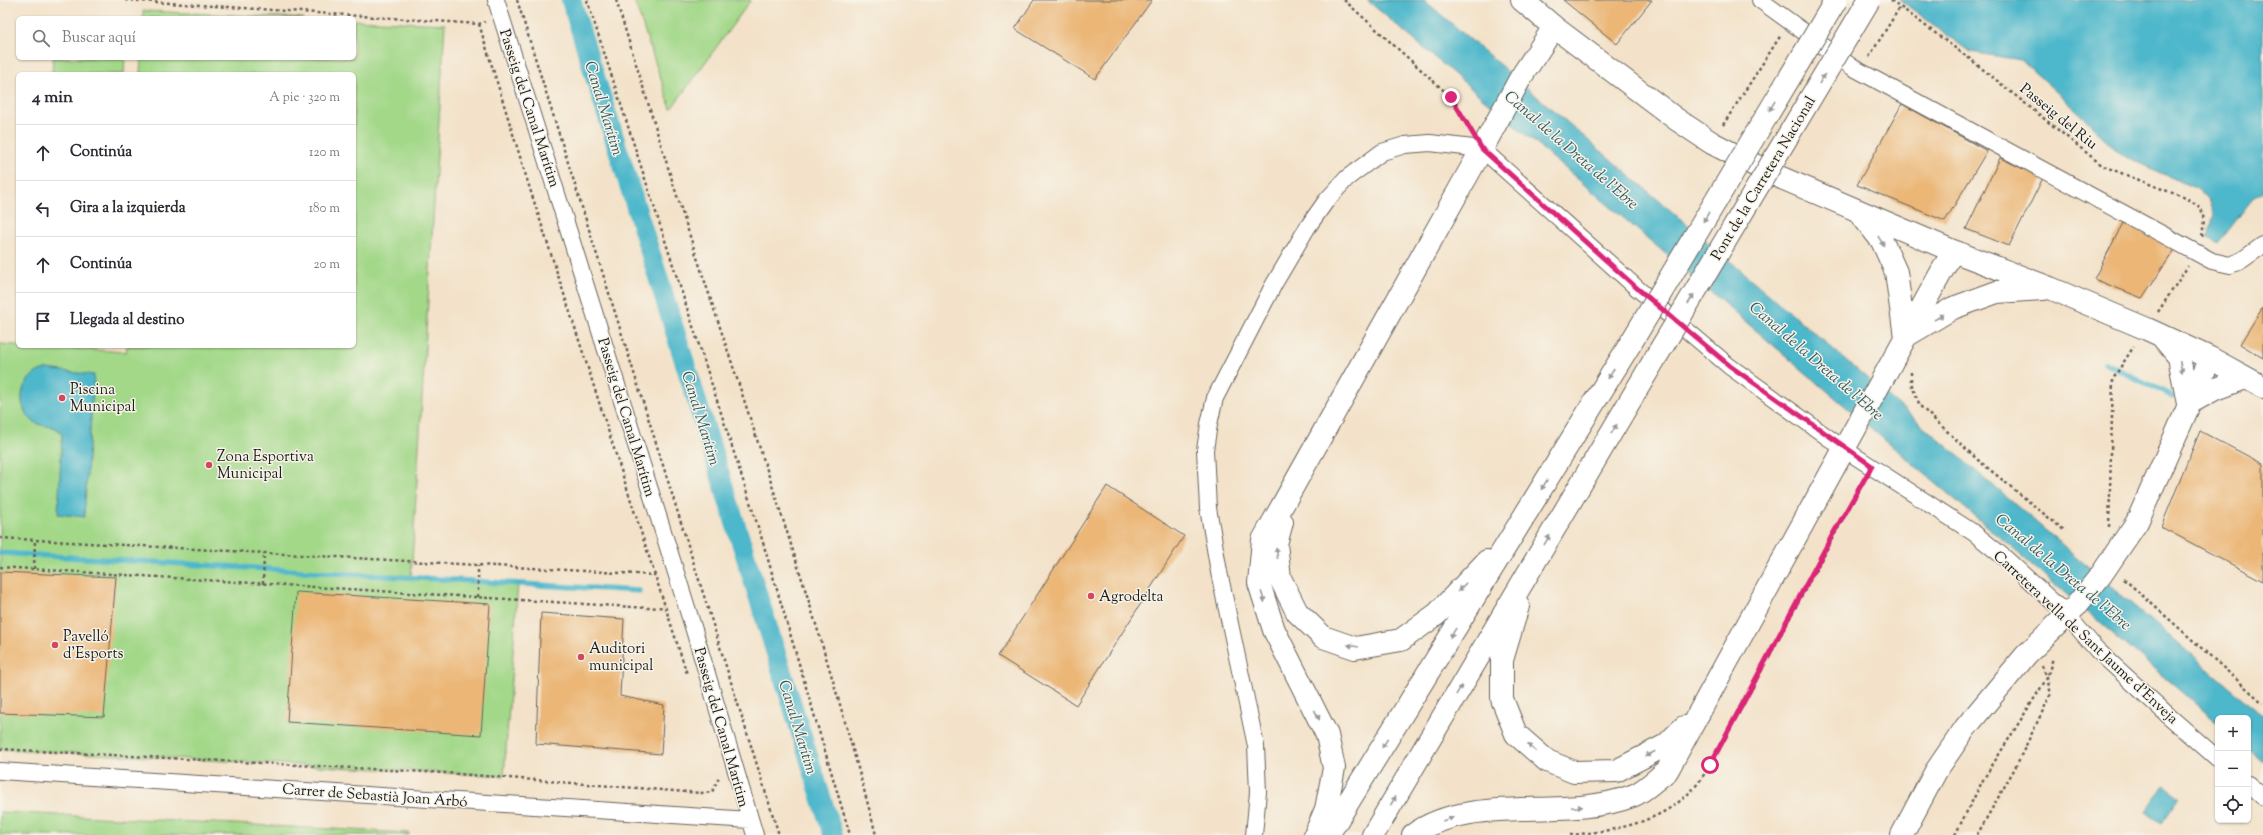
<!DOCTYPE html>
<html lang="es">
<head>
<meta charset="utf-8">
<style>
	body { margin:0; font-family:"Sorts Mill Goudy",serif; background:#f2f2f3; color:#2b2b33 }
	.controls { position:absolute; right:12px; bottom:12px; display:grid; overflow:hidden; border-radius:6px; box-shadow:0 1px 3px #0004 }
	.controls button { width:36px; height:36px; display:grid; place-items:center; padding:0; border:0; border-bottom:1px solid #e1e1e2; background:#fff; color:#2b2b33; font:20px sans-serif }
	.stop { position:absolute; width:12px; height:12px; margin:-9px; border:3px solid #db2777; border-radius:50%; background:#fff }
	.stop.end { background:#db2777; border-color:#fff; box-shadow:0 1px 4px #0008 }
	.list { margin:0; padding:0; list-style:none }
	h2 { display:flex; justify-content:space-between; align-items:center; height:52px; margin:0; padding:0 16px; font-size:17px }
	h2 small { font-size:13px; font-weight:400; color:#7c7c81 }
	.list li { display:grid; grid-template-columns:26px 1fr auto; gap:12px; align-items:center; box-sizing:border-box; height:56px; padding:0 16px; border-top:1px solid #e1e1e2 }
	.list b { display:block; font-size:15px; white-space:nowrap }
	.list em { font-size:13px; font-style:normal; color:#7c7c81 }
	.icon { flex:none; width:22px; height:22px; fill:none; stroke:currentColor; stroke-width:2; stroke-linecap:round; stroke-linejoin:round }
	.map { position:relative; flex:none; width:2263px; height:835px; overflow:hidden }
	.search { position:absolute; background:#fff; box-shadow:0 1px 3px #0004; left:16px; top:16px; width:340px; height:44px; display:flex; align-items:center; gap:10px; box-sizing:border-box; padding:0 14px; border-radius:6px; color:#7c7c81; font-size:15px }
	.panel { position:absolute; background:#fff; box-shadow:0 1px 3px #0004; left:16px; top:72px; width:340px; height:276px; border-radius:6px }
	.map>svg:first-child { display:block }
	.green { fill:#a3d889; stroke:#607a52 }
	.water { fill:#4db7cb; stroke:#346a74 }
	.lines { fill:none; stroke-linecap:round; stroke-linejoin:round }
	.stream { stroke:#4db7cb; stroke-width:5.5 }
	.canal { stroke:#4db7cb; stroke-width:20 }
	.building { fill:#ebb676 }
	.street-casing { stroke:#676159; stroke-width:18 }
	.secondary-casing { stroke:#676159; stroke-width:24 }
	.highway-casing { stroke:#676159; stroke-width:24 }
	.path { stroke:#676159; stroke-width:2.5; stroke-dasharray:3 3; stroke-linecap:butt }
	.street { stroke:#fff; stroke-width:16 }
	.secondary { stroke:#fff; stroke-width:22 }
	.highway { stroke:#fff; stroke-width:22 }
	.highway-bridge-casing { stroke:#676159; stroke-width:24; stroke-linecap:butt }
	.highway-bridge { stroke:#fff; stroke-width:22 }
	.oneway { fill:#999 }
	.route { stroke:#db2777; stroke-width:5 }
	.poi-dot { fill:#d1495b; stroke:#f7f3e8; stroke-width:1.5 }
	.labels { text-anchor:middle; stroke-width:3; stroke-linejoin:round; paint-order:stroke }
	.street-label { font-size:15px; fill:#1c1c1c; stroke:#f7f3e8 }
	.poi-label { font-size:15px; fill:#1c1c1c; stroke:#f7f3e8; text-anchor:start }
	.water-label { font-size:16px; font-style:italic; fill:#305a62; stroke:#f7f3e8 }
</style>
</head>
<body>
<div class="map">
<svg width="2263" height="835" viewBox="0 0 2263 835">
	<rect width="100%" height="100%" fill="#f7f3e8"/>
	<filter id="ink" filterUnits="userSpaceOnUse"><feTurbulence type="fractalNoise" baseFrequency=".025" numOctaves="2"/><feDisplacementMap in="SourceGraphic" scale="8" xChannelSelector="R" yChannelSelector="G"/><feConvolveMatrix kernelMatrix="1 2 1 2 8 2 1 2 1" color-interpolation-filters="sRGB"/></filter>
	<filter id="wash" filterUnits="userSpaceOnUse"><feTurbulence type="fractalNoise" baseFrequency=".012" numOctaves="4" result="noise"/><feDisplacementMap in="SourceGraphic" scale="16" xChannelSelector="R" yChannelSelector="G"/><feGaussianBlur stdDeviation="0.9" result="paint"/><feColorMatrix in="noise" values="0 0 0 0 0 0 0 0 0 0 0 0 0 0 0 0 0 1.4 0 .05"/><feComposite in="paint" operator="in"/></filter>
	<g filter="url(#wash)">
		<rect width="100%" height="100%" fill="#f3e2c9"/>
		<path class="green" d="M634,0H751L671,109Z
			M143,11L304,18H143Z
			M354,20L445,24L411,578L518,583L504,776L0,749V344L126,352L127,346H354V74H140L141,58H354Z
			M53,58H125L124,74H52Z
			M0,812L409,833V835H0Z"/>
		<path class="water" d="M1367,0H1424L2263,716V761L2248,748V718H2218V723Z
			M1900,0H2263V192L2250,202L2218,244L2208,237L2214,214L2210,202L2197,189L2119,154L2083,116L2021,60L1970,52Z
			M47,369L94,375L84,517L58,514L62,435C57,424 48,428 38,424C22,417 17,395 27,382C32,374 39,370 47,369Z
			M2165,786L2180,797L2162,823L2146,812Z"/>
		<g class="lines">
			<path class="stream" d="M2105,363L2172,396
				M0,553L639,591
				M741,568L749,566"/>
			<path class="canal" d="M571,0L833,835"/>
		</g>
		<g id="blocks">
			<path class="building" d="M1034,0H1152L1095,79L1015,29Z
				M1563,0H1652L1617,44Z
				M1902,104L1987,151L1945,221L1857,185Z
				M2000,158L2043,178L2009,246L1966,229Z
				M2123,223L2176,248L2142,298L2094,279Z
				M2263,307V358L2240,344Z
				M2200,431L2263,464V581L2161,527Z
				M1107,486L1184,536L1076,705L998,656Z
				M0,572L116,577L104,717L0,713Z
				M296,592L490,604L481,735L287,722Z
				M541,613L624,619L620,696L664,705L661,754L536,744Z"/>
		</g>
	</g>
	<g filter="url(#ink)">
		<use href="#blocks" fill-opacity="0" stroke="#676159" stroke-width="1"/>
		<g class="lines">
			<g class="street-casing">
				<path id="street" d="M496,0L694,630L755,835
					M1760,0L1852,67L2212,261L2230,265L2242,260L2263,245
					M0,771L750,820
					M2248,784L2263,797
					M1254,835L1258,792L1256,746L1219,572L1208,508L1205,450L1209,424L1215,398L1274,284L1307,228L1326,201L1347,178L1382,152L1405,145L1430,143L1482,149L1638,289L1729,366L1844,449L1974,533L2005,558L2066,614L2097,650L2170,717L2218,759"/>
			</g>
			<g class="secondary-casing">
				<path id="secondary" d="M1522,0L1554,27L1676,119L1712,143L1770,173L1953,251L2050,288L2147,329L2210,358L2263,387
					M1482,149L1521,77L1554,27
					M1859,212L1882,241L1896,272L1905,337
					M1906,336L1953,308L1997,292L2043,289
					M2163,338L2179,357L2188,404L2215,389L2246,378
					M1844,449L1953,251
					M1902,835L1936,771L1966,727L2026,655L2075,607L2101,575L2137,522L2210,358"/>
			</g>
			<g class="highway-casing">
				<path id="highway" d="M1282,522L1276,544L1280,578L1297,612L1323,637L1355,648L1401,640L1437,614L1487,561
					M1518,606L1502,660V699L1516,734L1547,761L1574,772L1616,771L1666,745L1684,727
					M1315,835L1326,809L1334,768L1327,735L1274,630L1259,583L1263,540L1482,149
					M1328,835L1632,341
					M1373,835L1656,357
					M1413,835C1471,792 1565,822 1632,796C1644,792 1656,779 1667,771L1844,449"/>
			</g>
			<path class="path" d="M125,0L479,24L485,22
				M517,0L779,835
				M587,0L761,536L850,835
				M616,0C639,73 661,146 684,218C751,423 822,627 876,835
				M1344,0L1451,97L1470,129
				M1891,0L1970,59L2103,166L2188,199L2201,208L2204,220L2202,237
				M479,24L530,189L687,674
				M1869,57L1900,7
				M1723,125L1781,35
				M2158,312L2188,266
				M1911,372V383L1920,406L1978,460L2065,531
				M2109,527L2113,379L2134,346
				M0,538L655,575
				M0,567L648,608L665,607
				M34,569L35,540
				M2124,579L2263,703
				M263,584L264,553
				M478,597V565
				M0,749L446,773L700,793L712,792L719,778
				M1570,835C1614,831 1661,823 1692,790C1699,783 1705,773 1710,765L1863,482
				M1955,835L1983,780L2047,678L2053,658
				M1977,835L2015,768L2051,694L2047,678L2042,666"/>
			<use href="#street" class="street"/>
			<use href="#secondary" class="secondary"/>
			<use href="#highway" class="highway"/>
			<g class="highway-bridge-casing">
				<path id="highway-bridge" d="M1632,341L1836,0
					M1656,357L1869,0"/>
			</g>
			<use href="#highway-bridge" class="highway-bridge"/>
		</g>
		<defs><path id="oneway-solid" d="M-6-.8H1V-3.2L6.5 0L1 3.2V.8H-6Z"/></defs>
		<g class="oneway">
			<use href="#oneway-solid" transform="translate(1822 79) rotate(-59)"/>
			<use href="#oneway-solid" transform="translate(1772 106) rotate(121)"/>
			<use href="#oneway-solid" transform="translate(1706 217) rotate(121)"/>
			<use href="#oneway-solid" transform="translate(1881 241) rotate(58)"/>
			<use href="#oneway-solid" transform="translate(1691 299) rotate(-59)"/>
			<use href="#oneway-solid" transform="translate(1939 317) rotate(-31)"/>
			<use href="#oneway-solid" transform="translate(2181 367) rotate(77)"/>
			<use href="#oneway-solid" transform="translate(1611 374) rotate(121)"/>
			<use href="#oneway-solid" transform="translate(1614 429) rotate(-59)"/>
			<use href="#oneway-solid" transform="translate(1544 485) rotate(121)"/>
			<use href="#oneway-solid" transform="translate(1547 540) rotate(-59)"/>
			<use href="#oneway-solid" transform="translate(1277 553) rotate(-96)"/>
			<use href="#oneway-solid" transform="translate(1462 587) rotate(134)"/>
			<use href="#oneway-solid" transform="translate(1263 597) rotate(72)"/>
			<use href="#oneway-solid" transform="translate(1453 633) rotate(122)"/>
			<use href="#oneway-solid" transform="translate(1353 646) rotate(-170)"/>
			<use href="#oneway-solid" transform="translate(1459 690) rotate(-59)"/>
			<use href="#oneway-solid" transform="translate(1317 715) rotate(63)"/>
			<use href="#oneway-solid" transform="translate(1385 743) rotate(122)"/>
			<use href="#oneway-solid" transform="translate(1532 748) rotate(-138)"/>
			<use href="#oneway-solid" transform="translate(1650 754) rotate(153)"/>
			<use href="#oneway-solid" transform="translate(1393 801) rotate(-59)"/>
			<use href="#oneway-solid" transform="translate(1577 807) rotate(-3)"/>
			<use href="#oneway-solid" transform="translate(1448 819) rotate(-19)"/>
		</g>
	</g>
	<g class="lines" filter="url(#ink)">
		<path class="route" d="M1451,97L1482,149L1638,289L1730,366L1872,466L1833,534L1710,765"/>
	</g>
	<g class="poi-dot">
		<circle cx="62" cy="398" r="4"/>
		<circle cx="209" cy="465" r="4"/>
		<circle cx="1091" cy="596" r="4"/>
		<circle cx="55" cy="645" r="4"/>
		<circle cx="581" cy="657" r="4"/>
	</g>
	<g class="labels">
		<g class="street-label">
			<text transform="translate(530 108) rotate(72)" y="5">Passeig del Canal Marítim</text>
			<text transform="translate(2059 116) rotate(39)" y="5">Passeig del Riu</text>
			<text transform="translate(1763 178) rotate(-59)" y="5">Pont de la Carretera Nacional</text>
			<text transform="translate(627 417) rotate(73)" y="5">Passeig del Canal Marítim</text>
			<text transform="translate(2086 637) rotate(43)" y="5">Carretera vella de Sant Jaume d'Enveja</text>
			<text transform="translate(722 727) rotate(74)" y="5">Passeig del Canal Marítim</text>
			<text transform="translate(375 795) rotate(4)" y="5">Carrer de Sebastià Joan Arbó</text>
		</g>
		<g class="poi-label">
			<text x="70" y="394">Piscina<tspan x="70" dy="17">Municipal</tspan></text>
			<text x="217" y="461">Zona Esportiva<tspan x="217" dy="17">Municipal</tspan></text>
			<text x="1099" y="601">Agrodelta</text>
			<text x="63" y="641">Pavelló<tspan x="63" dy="17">d'Esports</tspan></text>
			<text x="589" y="653">Auditori<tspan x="589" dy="17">municipal</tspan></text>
		</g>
		<g class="water-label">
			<text transform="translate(605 108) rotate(73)" y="6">Canal Marítim</text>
			<text transform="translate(1572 149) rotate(41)" y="6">Canal de la Dreta de l'Ebre</text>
			<text transform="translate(1817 360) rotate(41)" y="6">Canal de la Dreta de l'Ebre</text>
			<text transform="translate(702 418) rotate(73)" y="6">Canal Marítim</text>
			<text transform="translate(2064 571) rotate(40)" y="6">Canal de la Dreta de l'Ebre</text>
			<text transform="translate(799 727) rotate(73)" y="6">Canal Marítim</text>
		</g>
	</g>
</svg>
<div class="controls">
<button>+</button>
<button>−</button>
<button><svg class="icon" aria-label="locate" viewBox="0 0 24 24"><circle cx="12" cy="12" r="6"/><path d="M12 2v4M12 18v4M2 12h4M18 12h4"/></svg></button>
</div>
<div class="stop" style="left:1710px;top:765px"></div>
<div class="stop end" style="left:1451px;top:97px"></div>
<div class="search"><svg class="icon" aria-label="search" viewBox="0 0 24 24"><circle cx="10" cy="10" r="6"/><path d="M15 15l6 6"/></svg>Buscar aquí</div>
<section class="panel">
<h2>4 min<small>A pie · 320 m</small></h2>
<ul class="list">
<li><svg class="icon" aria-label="ahead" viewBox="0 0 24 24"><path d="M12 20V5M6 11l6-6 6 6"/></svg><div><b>Continúa</b></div><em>120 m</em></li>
<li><svg class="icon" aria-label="left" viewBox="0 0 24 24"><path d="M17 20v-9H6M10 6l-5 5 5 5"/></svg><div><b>Gira a la izquierda</b></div><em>180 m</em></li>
<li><svg class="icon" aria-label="ahead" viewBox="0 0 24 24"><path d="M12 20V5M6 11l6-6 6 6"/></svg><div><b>Continúa</b></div><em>20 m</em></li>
<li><svg class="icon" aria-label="arrive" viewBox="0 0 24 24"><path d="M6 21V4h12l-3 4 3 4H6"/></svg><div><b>Llegada al destino</b></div></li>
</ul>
</section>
</div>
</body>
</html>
